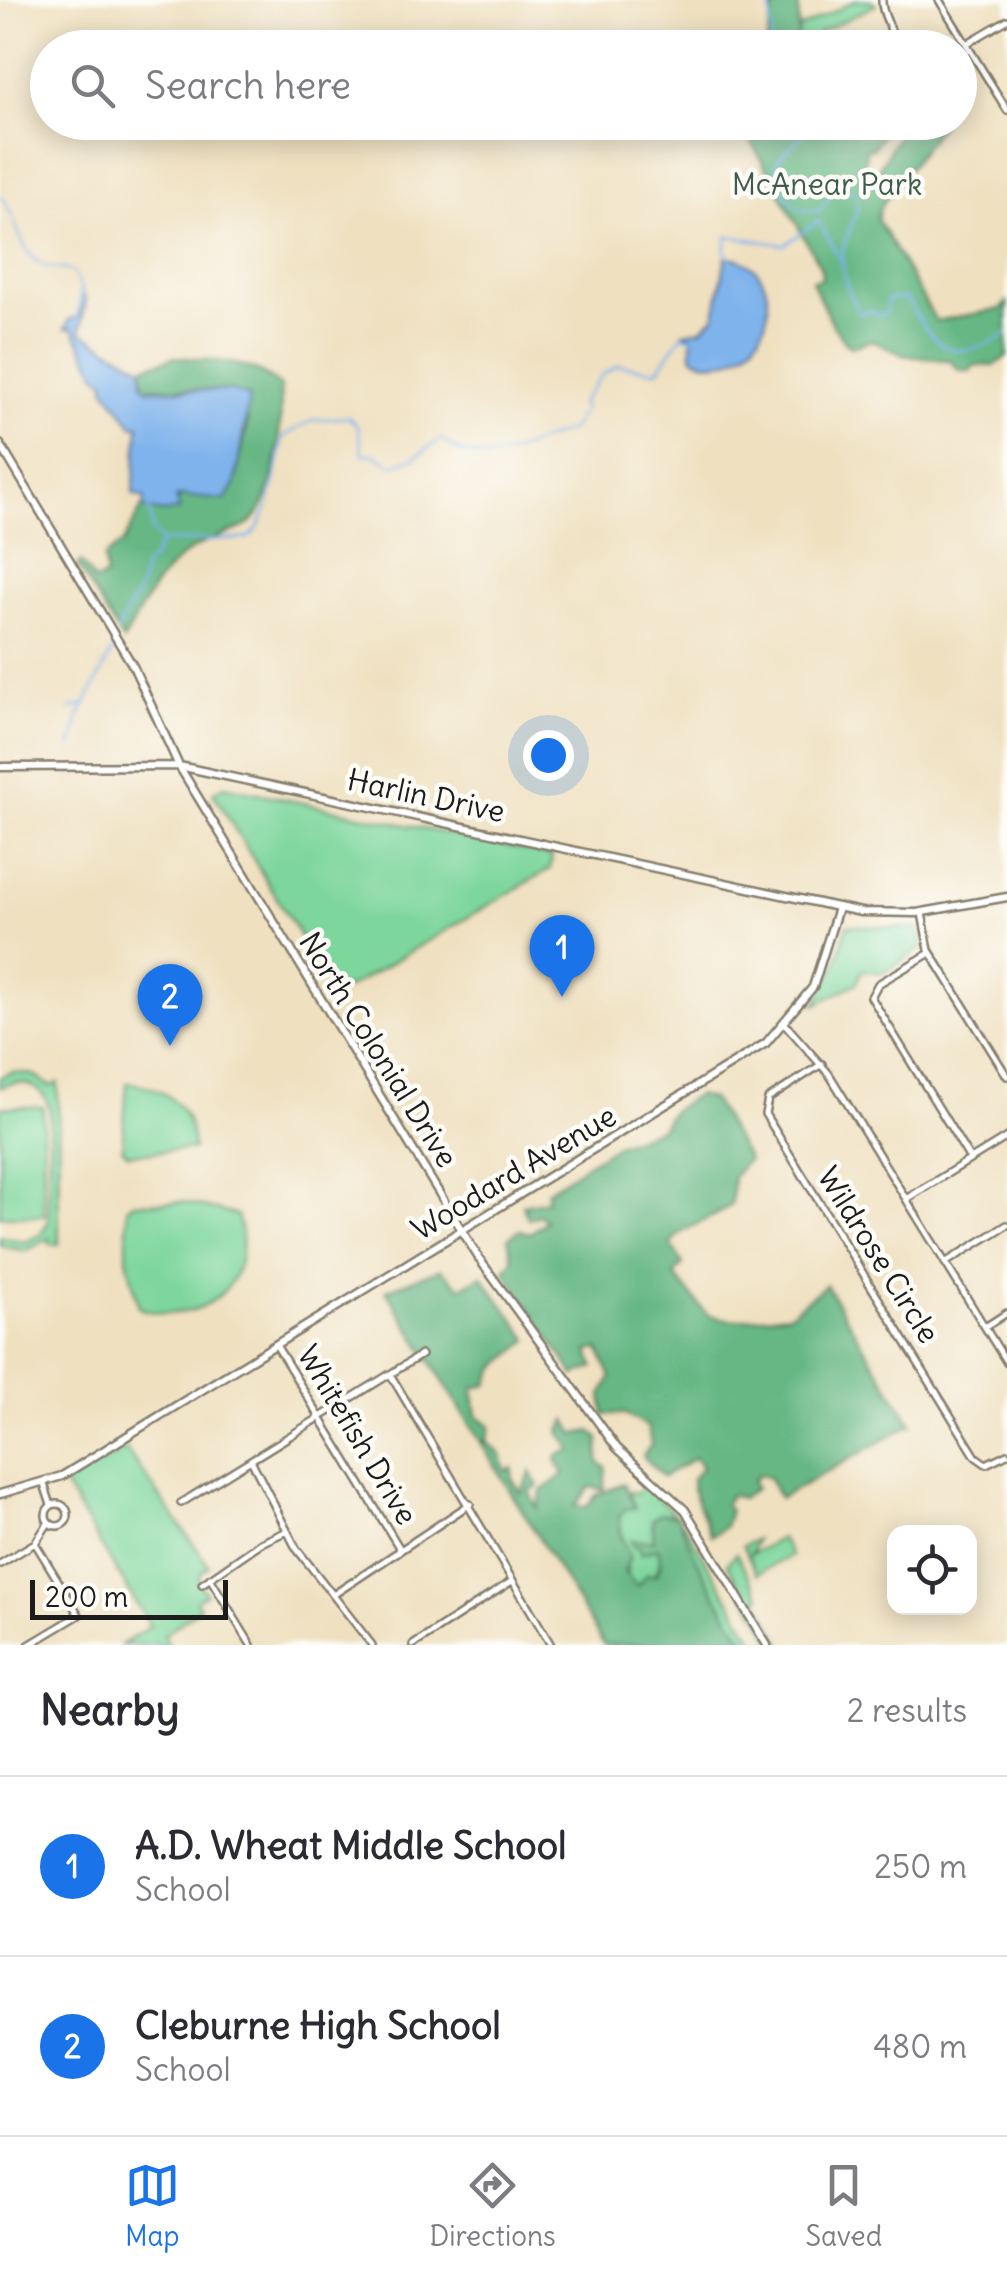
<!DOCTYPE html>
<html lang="en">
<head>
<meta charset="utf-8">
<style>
	body { margin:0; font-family:Delius,sans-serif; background:#f2f2f3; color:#2b2b33 }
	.controls { position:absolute; right:30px; bottom:30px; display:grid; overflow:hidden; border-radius:20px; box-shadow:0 5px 25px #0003 }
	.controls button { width:90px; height:90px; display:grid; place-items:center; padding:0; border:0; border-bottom:2px solid #e1e1e2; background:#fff; color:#2b2b33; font:50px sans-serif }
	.scale { position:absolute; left:30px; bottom:25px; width:198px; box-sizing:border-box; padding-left:10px; border:5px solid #1c1c1c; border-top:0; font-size:28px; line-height:35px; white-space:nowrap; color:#1c1c1c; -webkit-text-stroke:8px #fdfcf7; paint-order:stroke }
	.you { position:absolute; left:548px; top:755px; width:35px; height:35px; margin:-25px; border:8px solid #fff; border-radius:50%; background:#1a73e8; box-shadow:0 0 0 15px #1a73e833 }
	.badge { display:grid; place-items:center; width:65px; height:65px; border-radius:50%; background:#1a73e8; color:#fff; font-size:32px; font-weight:700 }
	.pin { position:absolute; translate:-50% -82px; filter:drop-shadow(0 2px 5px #0008) }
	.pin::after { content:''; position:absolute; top:52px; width:35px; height:30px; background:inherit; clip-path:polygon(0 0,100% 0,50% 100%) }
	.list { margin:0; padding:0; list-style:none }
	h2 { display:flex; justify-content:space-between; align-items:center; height:130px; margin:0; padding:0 40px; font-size:42px }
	h2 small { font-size:32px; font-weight:400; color:#7c7c81 }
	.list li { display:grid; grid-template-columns:65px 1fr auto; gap:30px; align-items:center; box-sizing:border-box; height:180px; padding:0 40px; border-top:2px solid #e1e1e2 }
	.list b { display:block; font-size:38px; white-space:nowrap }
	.list p { margin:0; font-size:32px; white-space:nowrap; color:#7c7c81 }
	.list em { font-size:32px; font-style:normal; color:#7c7c81 }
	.icon { flex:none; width:55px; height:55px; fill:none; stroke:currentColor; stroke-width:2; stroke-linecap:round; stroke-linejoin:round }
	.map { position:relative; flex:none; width:1007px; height:1645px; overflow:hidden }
	.search { position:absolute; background:#fff; box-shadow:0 5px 25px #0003; left:30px; right:30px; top:30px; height:110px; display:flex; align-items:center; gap:25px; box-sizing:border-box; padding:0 35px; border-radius:55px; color:#7c7c81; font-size:38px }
	.sheet { height:490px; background:#fff }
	nav { display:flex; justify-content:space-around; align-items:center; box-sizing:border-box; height:140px; border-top:2px solid #e1e1e2; background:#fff; font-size:28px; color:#7c7c81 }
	nav a { display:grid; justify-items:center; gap:5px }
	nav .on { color:#1a73e8 }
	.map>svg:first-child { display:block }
	.green { fill:#7dd69c; stroke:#4c795c; stroke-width:2.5 }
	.forest { fill:#66b784; stroke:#416a50; stroke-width:2.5; fill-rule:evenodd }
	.water { fill:#7fb3ec; stroke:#4e6884; stroke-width:2.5 }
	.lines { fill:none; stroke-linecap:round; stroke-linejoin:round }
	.stream { stroke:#7fb3ec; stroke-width:2.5 }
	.minor-casing { stroke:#867e6e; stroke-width:10 }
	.tertiary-casing { stroke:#867e6e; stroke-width:11 }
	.minor { stroke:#fff; stroke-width:5 }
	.tertiary { stroke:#fff; stroke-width:6 }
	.labels { text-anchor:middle; stroke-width:9; stroke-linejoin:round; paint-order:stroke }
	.park-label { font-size:30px; fill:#3e5d49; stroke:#fdfcf7 }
	.street-label { font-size:30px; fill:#1c1c1c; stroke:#fdfcf7 }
</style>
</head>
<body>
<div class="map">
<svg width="1007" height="1645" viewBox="0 0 1007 1645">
	<rect width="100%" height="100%" fill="#fdfcf7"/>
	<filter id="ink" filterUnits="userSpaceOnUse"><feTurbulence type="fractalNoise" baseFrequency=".01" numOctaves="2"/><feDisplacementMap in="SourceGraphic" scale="20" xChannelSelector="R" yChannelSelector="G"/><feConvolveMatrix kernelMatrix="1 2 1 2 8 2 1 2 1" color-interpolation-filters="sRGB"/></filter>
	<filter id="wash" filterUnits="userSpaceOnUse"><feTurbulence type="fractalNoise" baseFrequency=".0048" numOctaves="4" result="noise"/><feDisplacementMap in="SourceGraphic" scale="40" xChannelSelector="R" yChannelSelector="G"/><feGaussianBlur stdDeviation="2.25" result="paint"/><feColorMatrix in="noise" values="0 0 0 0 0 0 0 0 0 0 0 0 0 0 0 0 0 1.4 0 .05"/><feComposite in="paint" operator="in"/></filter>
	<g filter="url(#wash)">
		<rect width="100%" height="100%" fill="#efe0c0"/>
		<path class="green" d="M856,0H871L876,5L819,33L826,47L762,48Z
			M224,786L552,856L550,869L348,988L331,987L213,793Z
			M847,925L919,929L923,948L884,973L862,970L857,983L815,1005L836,965Z
			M14,1072L34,1075L49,1086L58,1083L59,1244H50L49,1238L26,1251L0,1246V1236L25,1242L41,1234L48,1223L50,1111C44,1086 23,1076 0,1088V1077Z
			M127,1083C168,1086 191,1108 193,1149L128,1154L122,1148Z
			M0,1107H43L44,1216H0Z
			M183,1202L237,1215C258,1281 204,1330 139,1308L127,1259V1208L133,1203Z
			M126,1449L209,1566L200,1573L198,1581L206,1593L196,1600L200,1607L164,1635L169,1645H121L150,1626L63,1483Z
			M646,1485L685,1526L757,1645H748L711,1591L681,1533V1525L652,1519L654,1541H637L639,1545L658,1547C663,1570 657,1575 637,1586L629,1582L619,1517L631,1498L630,1491L636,1493Z
			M781,1538L791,1556L757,1574L743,1546L756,1539L751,1554Z
			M736,1553L761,1597L757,1600L783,1645H775L727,1564Z"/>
		<path class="forest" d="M775,0H799L798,41L803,47H766Z
			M741,123H942L880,207L877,219L936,321L1001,309L1007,302V356L994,366L975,365L970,371H959L952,361L903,355L872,340L851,347C830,328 823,305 812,280L822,279L821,268ZM888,125H899L898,135L872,180L864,179L866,149L873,148Z
			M176,357C212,361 253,359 280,387C283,419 277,507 247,525C227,537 203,539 184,555C149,585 146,603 123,641L77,565L81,562L95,582L106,576L104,557L123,543L142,507L163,513L177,505L180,496L225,500L235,485L248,420L232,391L144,387L142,367Z
			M697,1095L712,1099L748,1159L733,1177L731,1204C714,1221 682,1225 671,1244L683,1264L674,1275L708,1315L732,1320L789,1314L826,1285L912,1424L780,1498L768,1477L758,1475L753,1481L756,1488L742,1498L730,1495L725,1504L730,1510L725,1527L711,1536L692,1489V1479L702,1467L695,1458L663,1477L643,1456L651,1445L648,1427L625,1414H604L602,1395L611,1378L599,1349L588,1351L594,1367L575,1376L504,1271L513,1260L508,1238L520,1230L530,1233L546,1221L540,1215L528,1219L523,1205L547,1200V1191L616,1145L661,1128L672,1111Z
			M440,1269L460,1287L482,1276L529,1340L495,1368L488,1385L473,1388L477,1416L491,1425L487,1440L481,1442L386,1290Z
			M567,1420L575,1434L591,1431L599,1437V1463L606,1467L604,1490L590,1487L575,1506L587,1507L596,1495L624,1484L635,1508L625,1509L619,1517L621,1537L630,1556L624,1572L637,1586L647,1574L656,1575L661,1564L658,1548L640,1554L639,1546L634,1547L631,1540L654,1541L652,1519L661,1513L678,1516C696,1563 718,1603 748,1645H604L482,1445L487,1442L501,1455L505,1471L513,1468L512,1479L521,1493L531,1472L538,1486L529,1492L537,1508L542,1491L564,1474L556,1460L559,1455L572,1450L560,1432Z"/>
		<path class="water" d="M726,257C782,260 781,342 730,359C717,364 703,365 692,356V337L684,332L702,329L715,316Z
			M81,291L86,301L80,332L142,367L143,384L148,389L232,391L249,397L235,485L225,500L180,496L176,498L180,510L163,513L143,508L145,498L133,494L139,425L133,426L105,388V380L98,376L72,328L65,329L69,320L80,316Z"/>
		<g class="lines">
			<path class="stream" d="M771,48V0
				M816,122L778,159C772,185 792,217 820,210L835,190L855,192C862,215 849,225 844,245C838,267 849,295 859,314L869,310L880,316L886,312L887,300L906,298C935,347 949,367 1007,334
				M0,196C16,213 20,254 41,264C50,269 62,268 72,271L82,290L77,318
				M730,259L725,251L728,236L784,245L819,221L843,265
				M149,506L152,530L160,540
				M117,631L140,588L145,564L153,559L161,542C176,540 240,541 247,538C270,528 278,461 283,437L313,420L349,417L358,427L363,454L376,455L392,465L414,458L441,439L460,452L488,458L510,453L572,429L584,407L580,404L603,374L619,365L657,371L682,335L693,338
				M70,709L83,705
				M72,747L78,719L115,645
				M70,773L71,776"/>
		</g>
	</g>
	<g filter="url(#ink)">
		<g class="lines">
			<g class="minor-casing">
				<path id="minor" d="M882,0C881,17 895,28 894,47
					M939,0L1007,110
					M966,44L1007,20
					M922,913L929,950L1007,1076
					M930,953L878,984L871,997L970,1159
					M785,1024L829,1074L1007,1363
					M822,1064L768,1099L765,1114L976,1457L986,1464L1007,1454
					M906,1199L1007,1137
					M945,1263L1007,1225
					M985,1327L1007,1313
					M276,1345L400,1549
					M390,1374L551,1645
					M251,1460L296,1548L372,1645
					M44,1484L51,1505
					M181,1503L421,1355
					M46 1515a11 11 0 1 1 22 0a11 11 0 1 1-22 0Z
					M0,1564L35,1543L49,1522
					M210,1578L251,1645
					M202,1584L261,1543L287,1531
					M333,1595L470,1504
					M29,1645L79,1615L35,1543
					M413,1645L512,1581"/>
			</g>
			<g class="tertiary-casing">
				<path id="tertiary" d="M0,444L133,666L179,766L480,1260L617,1448L685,1510L767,1645
					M0,767L179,766L861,912L917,913L1007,897
					M0,1494L62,1476L766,1043L813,987L838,908"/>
			</g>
			<use href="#minor" class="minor"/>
			<use href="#tertiary" class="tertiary"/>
		</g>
	</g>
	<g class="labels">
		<g class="park-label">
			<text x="827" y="195">McAnear Park</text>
		</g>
		<g class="street-label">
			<text transform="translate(426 796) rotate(12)" y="10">Harlin Drive</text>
			<text transform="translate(378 1050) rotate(58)" y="10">North Colonial Drive</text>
			<text transform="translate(514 1173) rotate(-31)" y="10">Woodard Avenue</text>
			<text transform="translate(878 1255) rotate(58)" y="10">Wildrose Circle</text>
			<text transform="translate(357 1435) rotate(59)" y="10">Whitefish Drive</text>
		</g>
	</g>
</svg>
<div class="controls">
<button><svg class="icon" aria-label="locate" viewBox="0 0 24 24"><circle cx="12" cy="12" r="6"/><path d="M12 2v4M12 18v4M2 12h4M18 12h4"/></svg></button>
</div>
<div class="scale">200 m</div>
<div class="you"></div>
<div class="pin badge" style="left:562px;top:997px">1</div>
<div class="pin badge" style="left:170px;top:1046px">2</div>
<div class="search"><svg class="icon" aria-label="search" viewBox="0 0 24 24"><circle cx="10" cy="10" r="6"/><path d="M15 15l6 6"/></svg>Search here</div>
</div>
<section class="sheet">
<h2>Nearby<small>2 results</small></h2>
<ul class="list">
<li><span class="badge">1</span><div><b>A.D. Wheat Middle School</b><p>School</p></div><em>250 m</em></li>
<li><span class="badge">2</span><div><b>Cleburne High School</b><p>School</p></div><em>480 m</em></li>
</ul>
</section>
<nav>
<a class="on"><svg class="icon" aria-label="map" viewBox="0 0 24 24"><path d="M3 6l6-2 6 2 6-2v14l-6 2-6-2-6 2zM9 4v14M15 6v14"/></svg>Map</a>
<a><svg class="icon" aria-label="directions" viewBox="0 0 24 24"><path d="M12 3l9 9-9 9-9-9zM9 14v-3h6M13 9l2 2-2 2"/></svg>Directions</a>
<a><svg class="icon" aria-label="saved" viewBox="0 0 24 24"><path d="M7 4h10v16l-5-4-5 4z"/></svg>Saved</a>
</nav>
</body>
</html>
